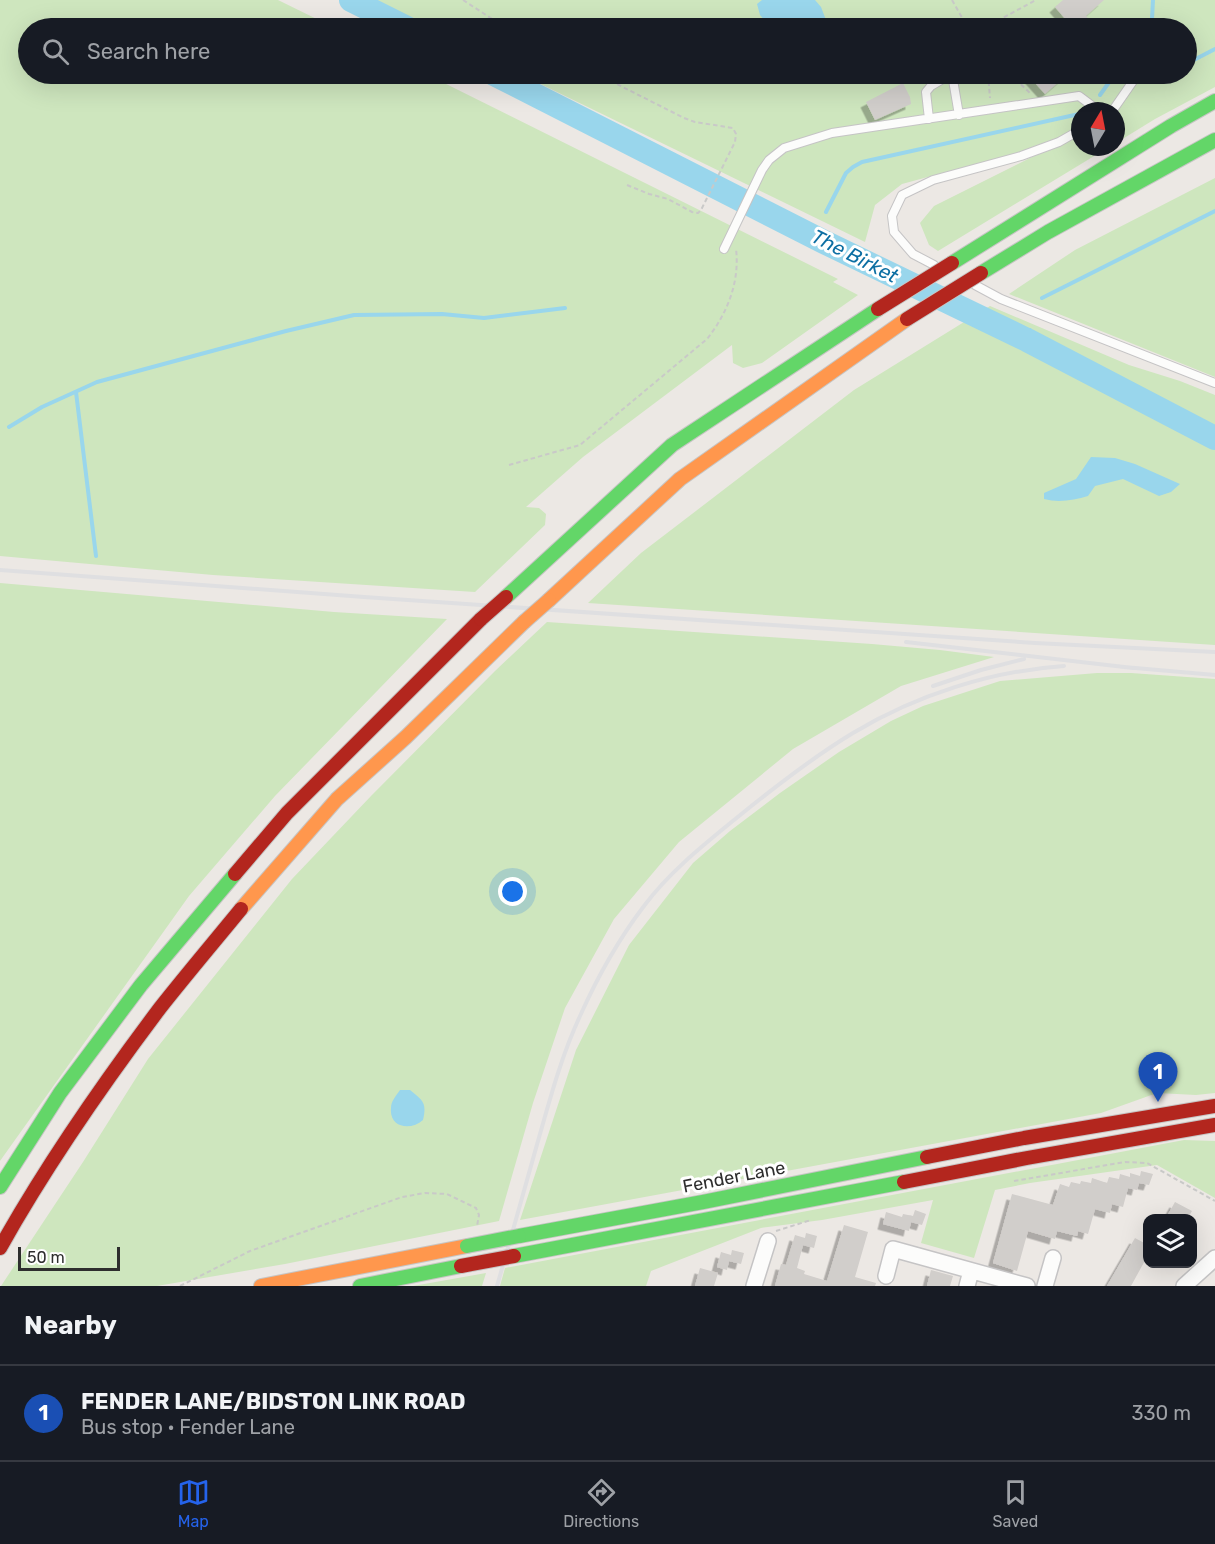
<!DOCTYPE html>
<html lang="en">
<head>
<meta charset="utf-8">
<style>
	body { margin:0; font-family:Rubik,sans-serif; background:#242831; color:#f1f3f6 }
	.controls { position:absolute; right:18px; bottom:18px; display:grid; overflow:hidden; border-radius:12px; box-shadow:0 6px 24px #0002 }
	.controls button { width:54px; height:54px; display:grid; place-items:center; padding:0; border:0; border-bottom:2px solid #363941; background:#171b24; color:#f1f3f6; font:30px sans-serif }
	.compass { position:absolute; left:1071px; top:102px; width:54px; height:54px; border-radius:50%; background:#171b24; box-shadow:0 6px 24px #0002; rotate:10deg }
	.scale { position:absolute; left:18px; bottom:15px; width:102px; box-sizing:border-box; padding-left:6px; border:3px solid #2e2e2e; border-top:0; font-size:16px; line-height:21px; white-space:nowrap; color:#2e2e2e; -webkit-text-stroke:4px #fff; paint-order:stroke }
	.you { position:absolute; left:513px; top:892px; width:21px; height:21px; margin:-15px; border:4px solid #fff; border-radius:50%; background:#1a73e8; box-shadow:0 0 0 9px #1a73e833 }
	.badge { display:grid; place-items:center; width:39px; height:39px; border-radius:50%; background:#2563eb; color:#fff; font-size:20px; font-weight:700 }
	.pin { position:absolute; translate:-50% -50px; filter:drop-shadow(0 2px 3px #0008) }
	.pin::after { content:''; position:absolute; top:32px; width:21px; height:18px; background:inherit; clip-path:polygon(0 0,100% 0,50% 100%) }
	.list { margin:0; padding:0; list-style:none }
	h2 { display:flex; justify-content:space-between; align-items:center; height:78px; margin:0; padding:0 24px; font-size:26px }
	h2 small { font-size:20px; font-weight:400; color:#9ea1a6 }
	.list li { display:grid; grid-template-columns:39px 1fr auto; gap:18px; align-items:center; box-sizing:border-box; height:96px; padding:0 24px; border-top:2px solid #363941 }
	.list b { display:block; font-size:22px; white-space:nowrap }
	.list p { margin:0; font-size:20px; white-space:nowrap; color:#9ea1a6 }
	.list em { font-size:20px; font-style:normal; color:#9ea1a6 }
	.icon { flex:none; width:33px; height:33px; fill:none; stroke:currentColor; stroke-width:2; stroke-linecap:round; stroke-linejoin:round }
	.map { position:relative; flex:none; width:1215px; height:1286px; overflow:hidden }
	.search { position:absolute; background:#171b24; box-shadow:0 6px 24px #0002; left:18px; right:18px; top:18px; height:66px; display:flex; align-items:center; gap:15px; box-sizing:border-box; padding:0 21px; border-radius:33px; color:#9ea1a6; font-size:22px }
	.sheet { height:174px; background:#171b24 }
	nav { display:flex; justify-content:space-around; align-items:center; box-sizing:border-box; height:84px; border-top:2px solid #363941; background:#171b24; font-size:16px; color:#9ea1a6 }
	nav a { display:grid; justify-items:center; gap:3px }
	nav .on { color:#2563eb }
	.map>svg:first-child { display:block }
	.green { fill:#cee6be }
	.water { fill:#99d6ec }
	.lines { fill:none; stroke-linecap:round; stroke-linejoin:round }
	.stream { stroke:#99d6ec; stroke-width:4 }
	.river { stroke:#99d6ec; stroke-width:24 }
	.building { fill:#d1cecb; filter:url(#shadow) }
	.lane-casing { stroke:#c5c4c5; stroke-width:10 }
	.street-casing { stroke:#c5c4c5; stroke-width:18 }
	.fast-casing { stroke:#c6c5c4; stroke-width:16 }
	.slow-casing { stroke:#c6c5c4; stroke-width:16 }
	.jam-casing { stroke:#c6c5c4; stroke-width:16 }
	.path { stroke:#c9c9c8; stroke-width:2; stroke-dasharray:4.5 3; stroke-linecap:butt }
	.lane { stroke:#fcfcfb; stroke-width:8 }
	.street { stroke:#fcfcfb; stroke-width:15 }
	.fast { stroke:#63d668; stroke-width:14 }
	.slow { stroke:#ff974d; stroke-width:14 }
	.jam { stroke:#b3261e; stroke-width:14 }
	.rail { stroke:#dfdfe1; stroke-width:4 }
	.fast-bridge-casing { stroke:#c6c5c4; stroke-width:16; stroke-linecap:butt }
	.slow-bridge-casing { stroke:#c6c5c4; stroke-width:16; stroke-linecap:butt }
	.jam-bridge-casing { stroke:#c6c5c4; stroke-width:16; stroke-linecap:butt }
	.fast-bridge { stroke:#63d668; stroke-width:14 }
	.slow-bridge { stroke:#ff974d; stroke-width:14 }
	.jam-bridge { stroke:#b3261e; stroke-width:14 }
	.labels { text-anchor:middle; stroke-width:6; stroke-linejoin:round; paint-order:stroke }
	.street-label { font-size:18px; fill:#2e2e2e; stroke:#fff }
	.water-label { font-size:20px; font-style:italic; fill:#0d6fa3; stroke:#fff }
</style>
</head>
<body>
<div class="map">
<svg width="1215" height="1286" viewBox="0 0 1215 1286">
	<defs>
		<filter id="shadow"><feDropShadow dx="-5.5" dy="5.5" stdDeviation="0" flood-color="#0004"/></filter>
	</defs>
	<rect width="100%" height="100%" fill="#ece8e4"/>
	<path class="green" d="M0,0H278L335,28H28V74H426L838,279L833,282L858,295L762,363L743,368L733,363L732,345L583,457L526,507L539,508L546,514L545,525L475,592L213,575L0,556Z
		M370,0H1215V87L1155,119L1116,143V111H1080V147H1109L938,251L929,245L920,223L934,206L1068,139L902,184L875,205L865,242L520,74H1186V28H428Z
		M1215,178V377L1009,294L1075,250Z
		M990,306L1129,365L1180,381L1215,395V645L588,603L641,553L854,390Z
		M0,583L334,612L447,619L275,796L189,896L0,1161Z
		M547,622L872,644L940,650L994,657L901,686L793,749L679,842L614,919L565,1008L533,1103L499,1221L285,1264L157,1286H1L83,1162L148,1059L292,879L371,796L495,671Z
		M1097,673H1131L1215,679V1093L1196,1095L1157,1093L1101,1113L520,1220L576,1050L629,945L693,863L730,831L780,793L839,752L891,721L923,706L1000,681Z
		M1184,1140L1215,1141V1198L1157,1165L1030,1183L995,1190L974,1258L921,1243L933,1200L822,1220L761,1228L651,1271L646,1286H500L505,1268Z
		M486,1273L482,1286H413Z"/>
	<path class="water" d="M762,0H815L821,7L826,20L823,26L819,28H771L760,15L757,4Z
		M1091,457L1115,458L1135,464L1180,484L1171,492L1159,496L1123,479L1095,486L1088,496C1074,500 1059,503 1044,499V493L1076,479Z
		M400,1090H410C423,1101 427,1102 423,1120C411,1131 389,1128 391,1108C391,1101 396,1096 400,1090Z"/>
	<g class="lines">
		<path class="stream" d="M1145,28L1152,19L1153,0
			M1186,64L1215,49
			M1160,78L1168,74
			M1100,95L1115,74
			M826,212L846,173L853,167L862,162L1079,114
			M824,242L825,233
			M1042,298L1215,211
			M1027,340L1030,330
			M76,392L96,556
			M9,427L42,407L97,382L286,331L354,315L442,314L484,318L565,308"/>
		<path class="river" d="M351,0L407,28
			M494,74L824,242L1027,340L1215,438"/>
	</g>
	<path class="building" d="M1063,0H1104L1086,16L1097,28H1073L1055,7Z
		M1027,74H1068L1045,94Z
		M903,83L910,97L911,104L875,120L866,102Z
		M1141,1171L1153,1174L1149,1185L1139,1183L1137,1190L1128,1188L1123,1207L1112,1204L1110,1213L1095,1209L1088,1234L1078,1231L1077,1236L1057,1231L1055,1239L1028,1231L1017,1271L993,1263L1012,1194L1053,1205L1060,1184L1069,1187L1071,1182L1080,1184L1081,1181L1091,1183L1092,1178L1107,1183L1109,1177L1119,1179L1120,1174L1130,1177V1173L1140,1176Z
		M1175,1202L1192,1211L1188,1218H1166Z
		M915,1210L926,1214L922,1225L911,1222L909,1231L883,1224L886,1212L902,1217L903,1214L913,1216Z
		M844,1225L868,1232L855,1277L876,1283L875,1286H775L781,1264L786,1265L795,1235L805,1238L806,1233L817,1236L814,1248L803,1245L797,1268L805,1271L804,1274L827,1281Z
		M1135,1238L1148,1245V1255L1131,1286H1107Z
		M732,1250L744,1253L741,1264L729,1261L727,1270L717,1267L721,1252L731,1255Z
		M700,1268L718,1273L714,1286H695Z
		M931,1270L953,1276L950,1286H927Z"/>
	<g class="lines">
		<g class="lane-casing">
			<path id="lane" d="M952,74L959,115
				M1110,111L1113,110L1138,74
				M929,119L926,92L931,86L951,74
				M724,249L762,170L769,160L784,148L832,133L1079,96L1095,108L1097,111
				M934,265L913,254L894,232L892,216L902,195L933,180L1021,156L1059,142L1080,130
				M975,285L1001,299L1215,383"/>
		</g>
		<g class="street-casing">
			<path id="street" d="M886,1276L893,1249L1027,1286
				M754,1286L768,1241
				M967,1286L971,1271
				M1045,1286L1053,1258
				M1184,1286L1215,1258"/>
		</g>
		<g class="fast-casing">
			<path id="fast" d="M952,263L1171,126L1215,101
				M981,273L1048,232L1215,140
				M506,597L672,445L878,309
				M0,1187L60,1093L141,985L235,874
				M519,1236L703,1202L927,1157
				M514,1256L904,1182
				M360,1286L461,1266"/>
		</g>
		<g class="slow-casing">
			<path id="slow" d="M549,600L680,479L907,319
				M241,909L337,799L406,737L524,622
				M261,1286L467,1246"/>
		</g>
		<g class="jam-casing">
			<path id="jam" d="M235,874L287,813L481,619
				M927,1157L1024,1138L1215,1106
				M904,1182L1027,1158L1215,1125
				M0,1248C47,1164 102,1085 160,1008C186,975 214,942 241,909"/>
		</g>
		<path class="path" d="M463,0L506,28
			M952,0L968,28
			M984,28L1036,0
			M597,74L684,118L695,122L733,128L736,134L735,142L701,210L698,213L692,212L668,199L649,194L627,185
			M988,74L990,98
			M1010,74L1031,94
			M509,465L580,445L707,339C727,314 740,282 736,249
			M1014,1181L1125,1162L1147,1163L1215,1201
			M776,1231L811,1220
			M180,1286L250,1251L402,1197L425,1193L447,1194L476,1208L479,1215L477,1226"/>
		<use href="#lane" class="lane"/>
		<use href="#street" class="street"/>
		<use href="#fast" class="fast"/>
		<use href="#slow" class="slow"/>
		<use href="#jam" class="jam"/>
		<path class="rail" d="M0,570L364,597L1035,643L1215,652
			M906,642L1133,668
			M1124,667L1215,675
			M933,686L981,670L1024,659
			M497,1286C511,1238 524,1190 538,1141C550,1099 561,1057 580,1016C597,978 618,940 644,906C670,871 706,843 739,816C776,786 813,757 853,733C916,695 991,671 1064,666"/>
		<g class="fast-bridge-casing">
			<path id="fast-bridge" d="M467,1246L519,1236"/>
		</g>
		<g class="slow-bridge-casing">
			<path id="slow-bridge" d="M524,622L549,600"/>
		</g>
		<g class="jam-bridge-casing">
			<path id="jam-bridge" d="M878,309L952,263
				M907,319L981,273
				M481,619L506,597
				M461,1266L514,1256"/>
		</g>
		<use href="#fast-bridge" class="fast-bridge"/>
		<use href="#slow-bridge" class="slow-bridge"/>
		<use href="#jam-bridge" class="jam-bridge"/>
	</g>
	<g class="labels">
		<g class="street-label">
			<text transform="translate(734 1177) rotate(-11)" y="6">Fender Lane</text>
		</g>
		<g class="water-label">
			<text transform="translate(855 256) rotate(27)" y="7">The Birket</text>
		</g>
	</g>
</svg>
<div class="controls">
<button><svg class="icon" aria-label="layers" viewBox="0 0 24 24"><path d="M12 4l9 5-9 5-9-5zM3 14l9 5 9-5"/></svg></button>
</div>
<svg class="compass" viewBox="-18 -18 36 36"><path d="M0-13l5 13h-10z" fill="#e53935"/><path d="M0 13l5-13h-10z" fill="#9ea1a6"/></svg>
<div class="scale">50 m</div>
<div class="you"></div>
<div class="pin badge" style="left:1158px;top:1102px;background:#1a4fb4">1</div>
<div class="search"><svg class="icon" aria-label="search" viewBox="0 0 24 24"><circle cx="10" cy="10" r="6"/><path d="M15 15l6 6"/></svg>Search here</div>
</div>
<section class="sheet">
<h2>Nearby<small></small></h2>
<ul class="list">
<li><span class="badge" style="background:#1a4fb4">1</span><div><b>FENDER LANE/BIDSTON LINK ROAD</b><p>Bus stop · Fender Lane</p></div><em>330 m</em></li>
</ul>
</section>
<nav>
<a class="on"><svg class="icon" aria-label="map" viewBox="0 0 24 24"><path d="M3 6l6-2 6 2 6-2v14l-6 2-6-2-6 2zM9 4v14M15 6v14"/></svg>Map</a>
<a><svg class="icon" aria-label="directions" viewBox="0 0 24 24"><path d="M12 3l9 9-9 9-9-9zM9 14v-3h6M13 9l2 2-2 2"/></svg>Directions</a>
<a><svg class="icon" aria-label="saved" viewBox="0 0 24 24"><path d="M7 4h10v16l-5-4-5 4z"/></svg>Saved</a>
</nav>
</body>
</html>
